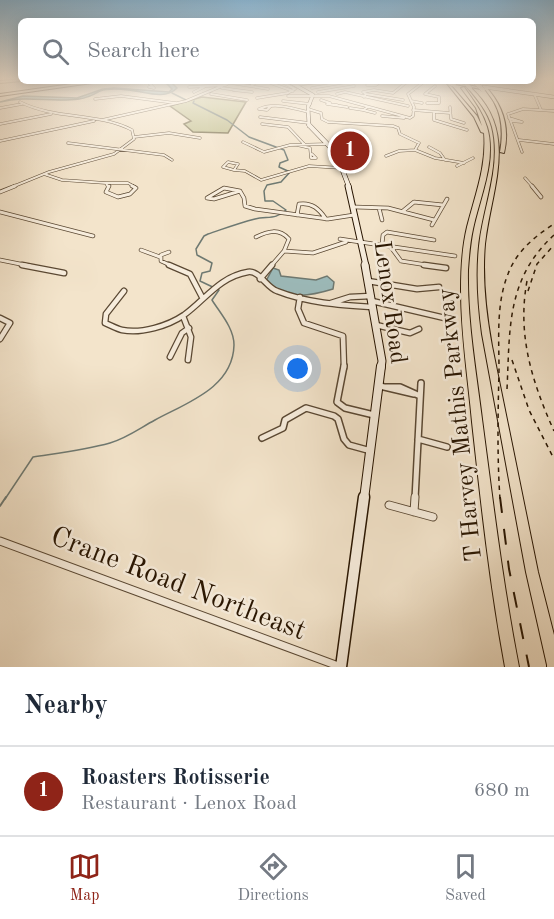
<!DOCTYPE html>
<html lang="en">
<head>
<meta charset="utf-8">
<style>
	body { margin:0; font-family:"Old Standard TT",serif; background:#f2f2f3; color:#1f2937 }
	.you { position:absolute; left:298px; top:369px; width:21px; height:21px; margin:-15px; border:4px solid #fff; border-radius:50%; background:#1a73e8; box-shadow:0 0 0 9px #1a73e833 }
	.badge { display:grid; place-items:center; width:39px; height:39px; border-radius:50%; background:#8f2418; color:#fff; font-size:20px; font-weight:700 }
	.pin { position:absolute; translate:-50% -50%; border:3px solid #fff; box-shadow:0 2px 6px #0006 }
	.list { margin:0; padding:0; list-style:none }
	h2 { display:flex; justify-content:space-between; align-items:center; height:78px; margin:0; padding:0 24px; font-size:26px }
	h2 small { font-size:20px; font-weight:400; color:#747a83 }
	.list li { display:grid; grid-template-columns:39px 1fr auto; gap:18px; align-items:center; box-sizing:border-box; height:90px; padding:0 24px; border-top:2px solid #e0e1e3 }
	.list b { display:block; font-size:22px; white-space:nowrap }
	.list p { margin:0; font-size:20px; white-space:nowrap; color:#747a83 }
	.list em { font-size:20px; font-style:normal; color:#747a83 }
	.icon { flex:none; width:33px; height:33px; fill:none; stroke:currentColor; stroke-width:2; stroke-linecap:round; stroke-linejoin:round }
	.map { position:relative; flex:none; width:554px; height:667px; overflow:hidden }
	.search { position:absolute; background:#fff; box-shadow:0 3px 15px #0003; left:18px; right:18px; top:18px; height:66px; display:flex; align-items:center; gap:15px; box-sizing:border-box; padding:0 21px; border-radius:9px; color:#747a83; font-size:22px }
	.sheet { height:168px; background:#fff }
	nav { display:flex; justify-content:space-around; align-items:center; box-sizing:border-box; height:84px; border-top:2px solid #e0e1e3; background:#fff; font-size:16px; color:#747a83 }
	nav a { display:grid; justify-items:center; gap:3px }
	nav .on { color:#8f2418 }
	.map>svg:first-child { display:block }
	.green { fill:#c3c292; stroke:#756b49; stroke-width:1.5 }
	.water { fill:#9dbdbe; stroke:#6e7972; stroke-width:1.5 }
	.lines { fill:none; stroke-linecap:round; stroke-linejoin:round }
	.stream-far1 { stroke:#6e7972; stroke-width:1.5 }
	.stream { stroke:#6e7972; stroke-width:2 }
	.street-far4-casing { stroke:#5a4833; stroke-width:3 }
	.street-far3-casing { stroke:#5a4833; stroke-width:4.5 }
	.street-far2-casing { stroke:#5a4833; stroke-width:7 }
	.street-far1-casing { stroke:#5a4833; stroke-width:8 }
	.street-casing { stroke:#5a4833; stroke-width:9 }
	.secondary-far5-casing { stroke:#271400; stroke-width:4 }
	.secondary-far4-casing { stroke:#271400; stroke-width:5 }
	.secondary-far3-casing { stroke:#271400; stroke-width:7 }
	.secondary-far2-casing { stroke:#271400; stroke-width:9 }
	.secondary-far1-casing { stroke:#271400; stroke-width:10 }
	.secondary-casing { stroke:#271400; stroke-width:13 }
	.primary-casing { stroke:#271400; stroke-width:2 }
	.highway-casing { stroke:#271400; stroke-width:2 }
	.street-far4 { stroke:#f7eddd; stroke-width:2 }
	.street-far3 { stroke:#f7eddd; stroke-width:3 }
	.street-far2 { stroke:#f7eddd; stroke-width:4.5 }
	.street-far1 { stroke:#f7eddd; stroke-width:5 }
	.street { stroke:#f7eddd; stroke-width:7 }
	.secondary-far5 { stroke:#f7eddd; stroke-width:3 }
	.secondary-far4 { stroke:#f7eddd; stroke-width:4 }
	.secondary-far3 { stroke:#f7eddd; stroke-width:5 }
	.secondary-far2 { stroke:#f7eddd; stroke-width:7 }
	.secondary-far1 { stroke:#f7eddd; stroke-width:8 }
	.secondary { stroke:#f7eddd; stroke-width:10 }
	.primary { fill:#f3e4cb; fill-rule:evenodd }
	.highway { fill:#f3e4cb; fill-rule:evenodd }
	.rail-far1 { stroke:#271400; stroke-width:1.5; stroke-dasharray:4.5 4.5; stroke-linecap:butt }
	.rail { stroke:#271400; stroke-width:2; stroke-dasharray:16 16; stroke-linecap:butt }
	.highway-bridge-casing { stroke:#271400; stroke-width:4.5; stroke-linecap:butt }
	.highway-bridge { stroke:#f3e4cb; stroke-width:4 }
	.labels { text-anchor:middle; stroke-width:5; stroke-linejoin:round; paint-order:stroke }
	.street-label { font-size:24px; fill:#271400; stroke:#f7eddd }
	.near-street-label { font-size:28px; fill:#271400; stroke:#f7eddd }
</style>
</head>
<body>
<div class="map">
<svg width="554" height="667" viewBox="0 0 554 667">
	<rect width="100%" height="100%" fill="#f3e4cb"/>
	<filter id="stains"><feTurbulence type="fractalNoise" baseFrequency=".00333" numOctaves="4"/><feColorMatrix values="0 0 0 0 .2 0 0 0 0 .09 0 0 0 0 .02 0 0 0 .5 -.17"/></filter>
	<radialGradient id="worn" r=".72"><stop offset=".6" stop-color="#630" stop-opacity="0"/><stop offset="1" stop-color="#630" stop-opacity=".3"/></radialGradient>
	<path class="green" d="M202,97L246,102L228,133L193,132L184,124L191,121L170,106Z"/>
	<path class="water" d="M164,81H170L177,88C165,101 143,91 128,90C120,89 109,88 100,91C93,95 88,98 79,99C52,103 27,95 0,102L23,96L77,98L103,89L114,88L169,92L172,89Z
		M273,268L279,270L281,276L316,280L327,276L334,282L333,289C307,297 288,300 266,281Z"/>
	<g class="lines">
		<path class="stream-far1" d="M172,93L186,100
			M5,499L33,457C59,453 85,450 110,443C127,438 140,428 155,420C186,403 233,388 234,345C234,328 220,313 212,300L219,290L200,281L202,273L210,271L212,263L197,255L196,249L204,236L208,234C223,229 239,223 255,219C267,216 276,220 286,210L273,201H265L264,191L267,185L281,182L290,172L279,167L280,163L288,160L284,150L249,137L227,120L193,103L194,101"/>
		<path class="stream" d="M0,506L6,497"/>
		<g class="street-far4-casing">
			<path id="street-far4" d="M147,81L152,86
				M243,81L254,84L252,85
				M265,81L293,91
				M280,81L295,89
				M231,83L268,89
				M296,85L326,81
				M367,85H376L381,81
				M152,86L154,88L149,87Z
				M189,87L226,85
				M222,88L252,92L233,90
				M312,88L352,81
				M194,92L204,87
				M318,92L354,86
				M211,94L247,100
				M337,94L345,92L408,106
				M366,94L403,100
				M288,96H314
				M314,96H329L410,118
				M535,96L541,110
				M364,97L366,94L363,92L374,90L393,93L408,81
				M257,98L288,93L295,89
				M95,99L121,96L175,103
				M321,100L330,103
				M283,101L310,104
				M411,101L422,103
				M427,103H439V97L425,94L435,86
				M337,105L327,104L347,107
				M270,107L267,110L259,109C274,102 293,108 308,112
				M368,107L363,110L375,113
				M450,107L451,119L464,123
				M0,108L22,104
				M350,108L363,110
				M308,109L321,113
				M413,110L450,113
				M434,112V120L467,130
				M321,113L322,119L328,122L393,126L398,128L400,134L419,143L415,150L399,151L386,156
				M382,116L404,118
				M260,117L309,123
				M410,118L413,116L414,107L408,94L425,81
				M509,118L522,122L511,121
				M102,120L186,101L234,81
				M0,124L51,114
				M262,124L288,127L304,144
				M134,137L169,133L200,138
				M519,140L554,144
				M0,141L94,121
				M243,142L264,152L290,145L328,144
				M68,143L164,155L172,160
				M297,145L310,148L311,158H316L312,154
				M429,147L440,153L445,160
				M415,150L435,158L464,163
				M522,152L508,114L523,109L554,111
				M228,162L238,164L234,170L223,167Z
				M457,166L473,158
				M234,170L245,171L261,180L309,166L342,168
				M44,174L62,180L106,183
				M525,178L533,187
				M12,187L49,172L114,154L134,139L132,130C97,112 56,120 20,102
				M108,187L106,183H128L135,187"/>
		</g>
		<g class="street-far3-casing">
			<path id="street-far3" d="M109,186L106,192L118,197L130,194L136,188L132,186
				M532,186L541,197
				M224,188L240,191L214,199L207,198Z
				M240,191L244,198L245,206L255,209L328,219L354,215
				M0,192L15,186
				M355,207L388,208L434,220
				M379,208L382,220
				M403,211L414,202L443,205
				M0,212L93,236
				M297,215L299,204C312,202 319,209 326,219
				M432,225L447,199
				M256,237C268,231 279,228 289,239L284,251L271,266
				M340,239L455,256
				M382,244L383,235L387,232L434,240
				M390,246L401,261L433,266
				M141,250L160,257
				M284,251L313,253L346,242
				M169,252L161,255V261L172,266
				M0,260L30,266"/>
		</g>
		<g class="street-far2-casing">
			<path id="street-far2" d="M22,265L64,273
				M169,265L190,274L202,297
				M424,265L446,268
				M260,279L272,265
				M368,281L417,289L439,287
				M124,291L106,314L105,323C110,325 117,329 122,330C141,334 168,326 184,315C206,299 219,277 248,272C259,270 267,288 277,291C307,303 341,305 373,307
				M300,297L298,309L304,323L343,336L344,368
				M372,301L449,319
				M331,303L350,297L371,296
				M183,316L191,337L188,360
				M0,318L10,323L0,339
				M376,325L410,333L419,329
				M170,357L182,333L189,328"/>
		</g>
		<g class="street-far1-casing">
			<path id="street-far1" d="M344,366L337,402L345,408L374,415
				M380,386L414,394
				M386,387H400L420,396
				M262,438L283,428L285,420L306,408L334,416L338,419L344,439L349,445L371,451
				M418,439L447,447
				M415,499L421,383"/>
		</g>
		<g class="street-casing">
			<path id="street" d="M389,505L433,517
				M414,512L415,497
				M0,541L341,667"/>
		</g>
		<g class="secondary-far5-casing">
			<path id="secondary-far5" d="M288,81L313,95L308,107L309,126
				M484,87L554,97"/>
		</g>
		<g class="secondary-far4-casing">
			<path id="secondary-far4" d="M309,125L336,153L349,187"/>
		</g>
		<g class="secondary-far3-casing">
			<path id="secondary-far3" d="M348,186L366,266"/>
		</g>
		<g class="secondary-far2-casing">
			<path id="secondary-far2" d="M365,265L382,361L381,368"/>
		</g>
		<g class="secondary-far1-casing">
			<path id="secondary-far1" d="M364,499L381,366"/>
		</g>
		<g class="secondary-casing">
			<path id="secondary" d="M341,667L364,497"/>
		</g>
		<g class="primary-casing">
			<path id="primary" d="M93,81L92,83L0,96V94Z
				M440,81H446L488,89L486,90Z"/>
		</g>
		<g class="highway-casing">
			<path id="highway" d="M21,79V81L0,83V81Z
				M445,81H447L477,116L482,126L476,108L461,88L464,87C473,100 482,111 487,127C497,160 480,196 473,229C470,243 469,256 468,270C467,320 476,370 482,419C493,502 503,585 519,667H505C490,586 481,504 472,422C468,378 461,335 461,290C461,269 462,248 467,227C475,195 487,166 484,133L481,132L474,117Z
				M483,86H485C503,105 510,128 504,153L500,152C503,135 503,118 494,102C491,97 486,91 483,86Z
				M470,87C520,132 491,189 485,244C482,278 486,313 492,346L538,572L554,635V667H547V665L526,572L482,334C478,305 476,275 479,246C483,207 502,166 492,127C488,112 478,100 468,88Z"/>
		</g>
		<use href="#street-far4" class="street-far4"/>
		<use href="#street-far3" class="street-far3"/>
		<use href="#street-far2" class="street-far2"/>
		<use href="#street-far1" class="street-far1"/>
		<use href="#street" class="street"/>
		<use href="#secondary-far5" class="secondary-far5"/>
		<use href="#secondary-far4" class="secondary-far4"/>
		<use href="#secondary-far3" class="secondary-far3"/>
		<use href="#secondary-far2" class="secondary-far2"/>
		<use href="#secondary-far1" class="secondary-far1"/>
		<use href="#secondary" class="secondary"/>
		<use href="#primary" class="primary"/>
		<use href="#highway" class="highway"/>
		<path class="rail-far1" d="M527,281C517,335 532,382 554,431
			M528,291L537,264L554,245
			M512,360L529,410L554,459
			M507,389C510,329 506,279 554,235
			M500,499C497,456 498,413 499,370C499,338 496,304 508,274C516,252 535,236 554,224"/>
		<path class="rail" d="M500,497L509,569L529,667"/>
		<g class="highway-bridge-casing">
			<path id="highway-bridge" d="M445,81L454,85
				M464,81L470,88
				M474,81L483,90"/>
		</g>
		<use href="#highway-bridge" class="highway-bridge"/>
	</g>
	<linearGradient id="sky" x2="0" y2="1"><stop stop-color="#8ab8d7"/><stop offset="0.46" stop-color="#faf3e8"/><stop offset="1" stop-color="#faf3e8" stop-opacity="0"/></linearGradient>
	<rect width="554" height="171" fill="url(#sky)"/>
	<g class="labels">
		<g class="street-label">
			<text transform="translate(391 302) rotate(82)" y="8">Lenox Road</text>
			<text transform="translate(459 425) rotate(-96)" y="8">T Harvey Mathis Parkway</text>
		</g>
		<g class="near-street-label">
			<text transform="translate(179 582) rotate(21)" y="10">Crane Road Northeast</text>
		</g>
	</g>
	<rect width="100%" height="100%" filter="url(#stains)"/>
	<rect width="100%" height="100%" fill="url(#worn)"/>
</svg>
<div class="you"></div>
<div class="pin badge" style="left:350px;top:151px">1</div>
<div class="search"><svg class="icon" aria-label="search" viewBox="0 0 24 24"><circle cx="10" cy="10" r="6"/><path d="M15 15l6 6"/></svg>Search here</div>
</div>
<section class="sheet">
<h2>Nearby<small></small></h2>
<ul class="list">
<li><span class="badge">1</span><div><b>Roasters Rotisserie</b><p>Restaurant · Lenox Road</p></div><em>680 m</em></li>
</ul>
</section>
<nav>
<a class="on"><svg class="icon" aria-label="map" viewBox="0 0 24 24"><path d="M3 6l6-2 6 2 6-2v14l-6 2-6-2-6 2zM9 4v14M15 6v14"/></svg>Map</a>
<a><svg class="icon" aria-label="directions" viewBox="0 0 24 24"><path d="M12 3l9 9-9 9-9-9zM9 14v-3h6M13 9l2 2-2 2"/></svg>Directions</a>
<a><svg class="icon" aria-label="saved" viewBox="0 0 24 24"><path d="M7 4h10v16l-5-4-5 4z"/></svg>Saved</a>
</nav>
</body>
</html>
